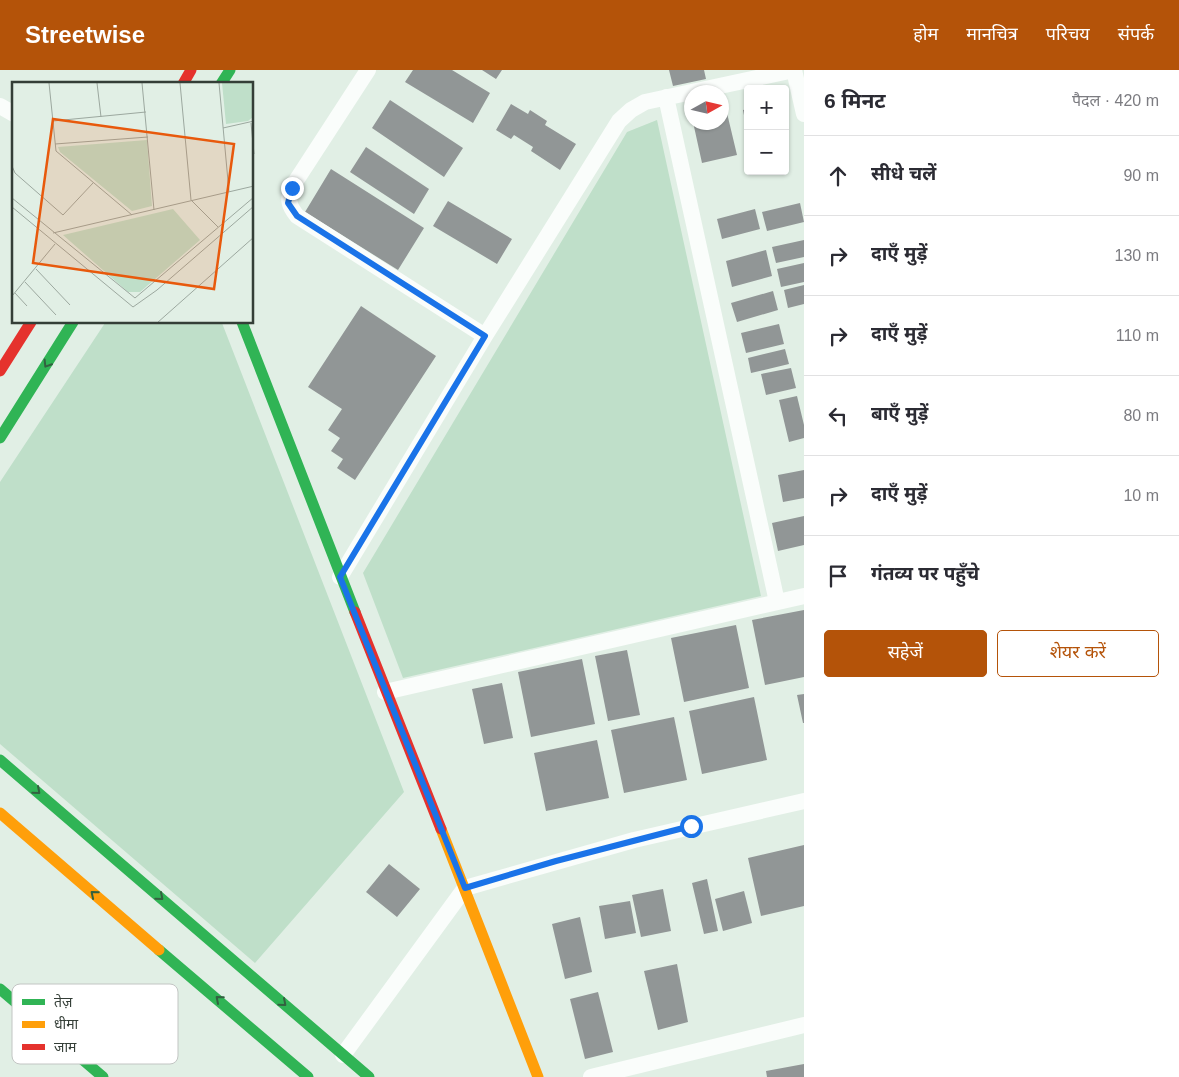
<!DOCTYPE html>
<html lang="hi">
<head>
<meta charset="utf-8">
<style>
	body { margin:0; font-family:Helvetica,"Noto Sans Devanagari",sans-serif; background:#f2f2f3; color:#2b2b33 }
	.controls { position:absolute; right:15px; top:15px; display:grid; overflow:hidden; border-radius:5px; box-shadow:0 1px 4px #0004 }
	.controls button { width:45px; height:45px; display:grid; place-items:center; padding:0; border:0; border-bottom:1px solid #e1e1e2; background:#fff; color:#2b2b33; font:25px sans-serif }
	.compass { position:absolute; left:684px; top:15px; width:45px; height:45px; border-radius:50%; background:#fff; box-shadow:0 1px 4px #0004; rotate:82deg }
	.stop { position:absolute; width:15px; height:15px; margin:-11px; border:4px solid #1a73e8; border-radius:50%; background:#fff }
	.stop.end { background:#1a73e8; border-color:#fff; box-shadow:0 1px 5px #0008 }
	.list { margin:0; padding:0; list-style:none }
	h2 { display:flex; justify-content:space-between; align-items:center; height:65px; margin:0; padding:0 20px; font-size:21px }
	h2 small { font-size:16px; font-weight:400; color:#7c7c81 }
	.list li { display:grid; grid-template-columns:32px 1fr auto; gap:15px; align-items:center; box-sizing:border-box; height:80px; padding:0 20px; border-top:1px solid #e1e1e2 }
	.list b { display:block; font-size:19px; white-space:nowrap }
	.list em { font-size:16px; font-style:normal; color:#7c7c81 }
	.actions { display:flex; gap:10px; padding:15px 20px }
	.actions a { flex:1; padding:11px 0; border:1px solid #b45309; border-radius:5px; text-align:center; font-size:18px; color:#b45309 }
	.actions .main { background:#b45309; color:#fff }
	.icon { flex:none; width:28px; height:28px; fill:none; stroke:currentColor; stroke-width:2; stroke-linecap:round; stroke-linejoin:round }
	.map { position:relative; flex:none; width:804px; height:1007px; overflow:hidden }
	header { display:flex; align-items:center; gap:30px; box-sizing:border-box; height:70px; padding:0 25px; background:#b45309; color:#fff }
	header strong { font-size:24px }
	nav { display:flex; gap:28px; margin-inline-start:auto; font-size:18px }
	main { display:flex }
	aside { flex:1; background:#fff }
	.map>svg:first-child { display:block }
	.green { fill:#bfdfc9 }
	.building { fill:#919696 }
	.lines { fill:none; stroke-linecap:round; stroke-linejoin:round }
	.street { stroke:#fafdfb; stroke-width:16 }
	.fast { stroke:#30b455; stroke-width:11 }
	.slow { stroke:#ff9f0a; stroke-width:11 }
	.jam { stroke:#e5322d; stroke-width:11 }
	.oneway { stroke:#336140 }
	.route { stroke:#1a73e8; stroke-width:6 }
	.inset-road { fill:none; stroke:#9ca89f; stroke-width:1 }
	.view { fill:#e8590c; fill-opacity:0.15; stroke:#e8590c; stroke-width:2.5 }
	.inset-edge { fill:none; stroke:#343e37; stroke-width:2.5 }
	.key { fill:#fff; stroke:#c2c5c3; stroke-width:1 }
	.key-label { font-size:14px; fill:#343e37 }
</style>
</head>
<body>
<header>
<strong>Streetwise</strong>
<nav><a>होम</a><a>मानचित्र</a><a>परिचय</a><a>संपर्क</a></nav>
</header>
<main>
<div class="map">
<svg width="804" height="1007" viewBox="0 0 804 1007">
	<rect width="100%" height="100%" fill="#e1efe5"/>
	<path class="green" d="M657,50L761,526L403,608L363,503L627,62Z
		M105,253H222L404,722L255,893L0,674V412Z"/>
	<path class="building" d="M413,0H452L490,23L473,53L405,12Z
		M482,0H502L496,9Z
		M669,0H704L706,9L673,16Z
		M390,30L463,78L444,107L372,58Z
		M511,34L528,44L530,40L547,51L545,55L576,74L560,100L531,81L533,77L514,65L511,69L496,60Z
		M748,39V61H747L743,40Z
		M727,43L737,85L702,93L693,52H722V45Z
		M366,77L429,119L414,144L350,102Z
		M331,99L424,158L398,200L305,142Z
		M448,131L512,169L497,194L433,156Z
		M800,133L804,152L767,161L762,142Z
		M755,139L760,159L722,169L717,149Z
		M804,170V187L776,193L772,177Z
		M766,180L772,206L732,217L726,191Z
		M804,193V212L781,217L777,199Z
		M804,215V234L788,238L784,220Z
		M773,221L778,240L737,252L731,233Z
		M361,236L436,286L355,410L337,398L343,389L331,381L340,368L328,360L342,339L308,317Z
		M779,254L784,274L746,283L741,263Z
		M785,279L789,294L751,303L748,288Z
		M791,298L796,318L766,325L761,304Z
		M797,326L804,355V368L789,372L779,330Z
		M804,400V428L783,432L778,405Z
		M804,446V475L778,481L772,453Z
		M804,540V607L765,615L752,550Z
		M736,555L749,618L684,632L671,568Z
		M627,580L640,645L608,651L595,586Z
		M582,589L595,654L531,667L518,602Z
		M502,613L513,668L484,674L472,619Z
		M804,624V653H803L797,625Z
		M754,627L767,690L702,704L689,641Z
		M674,647L687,710L624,723L611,660Z
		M597,670L609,728L546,741L534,683Z
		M804,775V836L761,846L748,788Z
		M389,794L420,819L397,847L366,822Z
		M707,809L718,861L704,864L692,813Z
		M663,819L671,861L641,867L632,825Z
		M744,821L752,853L723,861L715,829Z
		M630,831L636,863L605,869L599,836Z
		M580,847L592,902L565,909L552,854Z
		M677,894L688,952L658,960L644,901Z
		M598,922L613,982L585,989L570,929Z
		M804,994V1007H767L766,1001Z"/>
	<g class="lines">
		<path class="street" d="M368,0L292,117C287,130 289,136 297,146L485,266
			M794,0L804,44
			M666,27L777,532
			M0,36L14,44
			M340,507L485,266L619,51L631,40L645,32L794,0
			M385,622L804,526
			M343,985L465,818L634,770L804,731
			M591,1007L804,955"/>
		<path class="fast" d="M221,14L230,0
			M242,252L355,542
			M0,368L73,252
			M0,690L369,1007
			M159,880L308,1007
			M0,919L103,1007"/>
		<path class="slow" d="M0,743L159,880
			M441,759L538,1007"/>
		<path class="jam" d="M183,14L191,0
			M0,301L31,252
			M355,542L441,759"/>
	</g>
	<defs><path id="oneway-chevron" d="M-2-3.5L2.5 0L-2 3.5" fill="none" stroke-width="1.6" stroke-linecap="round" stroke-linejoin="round" transform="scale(1.25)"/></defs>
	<g class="oneway">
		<use href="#oneway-chevron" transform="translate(47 294) rotate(122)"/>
		<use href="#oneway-chevron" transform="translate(37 721) rotate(41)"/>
		<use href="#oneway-chevron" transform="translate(94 824) rotate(-140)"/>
		<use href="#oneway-chevron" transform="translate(160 827) rotate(41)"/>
		<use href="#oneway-chevron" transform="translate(219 929) rotate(-139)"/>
		<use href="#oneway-chevron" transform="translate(283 933) rotate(41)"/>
	</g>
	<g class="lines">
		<path class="route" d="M292,118L288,133L297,146L485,266L340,507L465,818L556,791L691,756"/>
	</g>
	<g transform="translate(12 12)">
		<rect width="241" height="241" fill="#e1efe5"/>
		<path d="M210,1H241V35L236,39L214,42ZM135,58L140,124L120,129L48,70L46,65ZM161,127L188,158L128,210H116L51,153Z" fill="#bfdfc9"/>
		<path class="inset-road" d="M37,1L44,69L120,133M85,1L89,35M130,1L142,128M168,1L179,118L206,145M207,1L217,110M41,39L134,30M239,41L242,72M211,46L242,39M43,62L136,55M0,84L3,91L51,133L81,101M0,116L123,216L242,115M0,125L121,225L145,208L242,124M41,151L242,104M24,187L58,223M13,200L44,233M3,211L15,224M0,214L43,162M145,241L242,155"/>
		<path class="view" d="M41,37L222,62L202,207L21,181Z"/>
		<rect width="241" height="241" class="inset-edge"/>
	</g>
	<rect x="12" y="914" width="166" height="80" rx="8" class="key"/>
	<rect x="22" y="929" width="23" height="6" fill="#30b455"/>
	<rect x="22" y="951" width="23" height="7" fill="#ff9f0a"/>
	<rect x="22" y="974" width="23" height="6" fill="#e5322d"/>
	<g class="key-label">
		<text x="54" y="937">तेज़</text>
		<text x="54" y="959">धीमा</text>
		<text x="54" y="982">जाम</text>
	</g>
</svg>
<div class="controls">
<button>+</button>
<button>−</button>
</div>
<svg class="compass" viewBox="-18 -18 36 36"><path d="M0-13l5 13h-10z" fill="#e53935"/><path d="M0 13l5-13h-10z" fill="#7c7c81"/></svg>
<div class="stop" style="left:691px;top:756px"></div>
<div class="stop end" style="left:292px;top:118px"></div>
</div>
<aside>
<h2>6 मिनट<small>पैदल · 420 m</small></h2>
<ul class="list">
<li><svg class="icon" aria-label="ahead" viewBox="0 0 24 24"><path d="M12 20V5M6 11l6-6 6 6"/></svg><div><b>सीधे चलें</b></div><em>90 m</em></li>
<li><svg class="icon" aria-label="right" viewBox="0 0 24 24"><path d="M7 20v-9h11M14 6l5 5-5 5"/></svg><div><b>दाएँ मुड़ें</b></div><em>130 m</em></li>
<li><svg class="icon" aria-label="right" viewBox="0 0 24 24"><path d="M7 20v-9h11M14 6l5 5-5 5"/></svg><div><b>दाएँ मुड़ें</b></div><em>110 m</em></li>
<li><svg class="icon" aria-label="left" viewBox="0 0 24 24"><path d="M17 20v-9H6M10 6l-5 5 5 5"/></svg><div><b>बाएँ मुड़ें</b></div><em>80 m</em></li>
<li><svg class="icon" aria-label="right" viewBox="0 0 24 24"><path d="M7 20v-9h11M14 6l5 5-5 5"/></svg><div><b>दाएँ मुड़ें</b></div><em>10 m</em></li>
<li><svg class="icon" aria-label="arrive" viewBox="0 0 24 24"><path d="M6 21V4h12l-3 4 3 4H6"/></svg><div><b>गंतव्य पर पहुँचे</b></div></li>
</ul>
<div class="actions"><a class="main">सहेजें</a><a>शेयर करें</a></div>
</aside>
</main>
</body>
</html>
